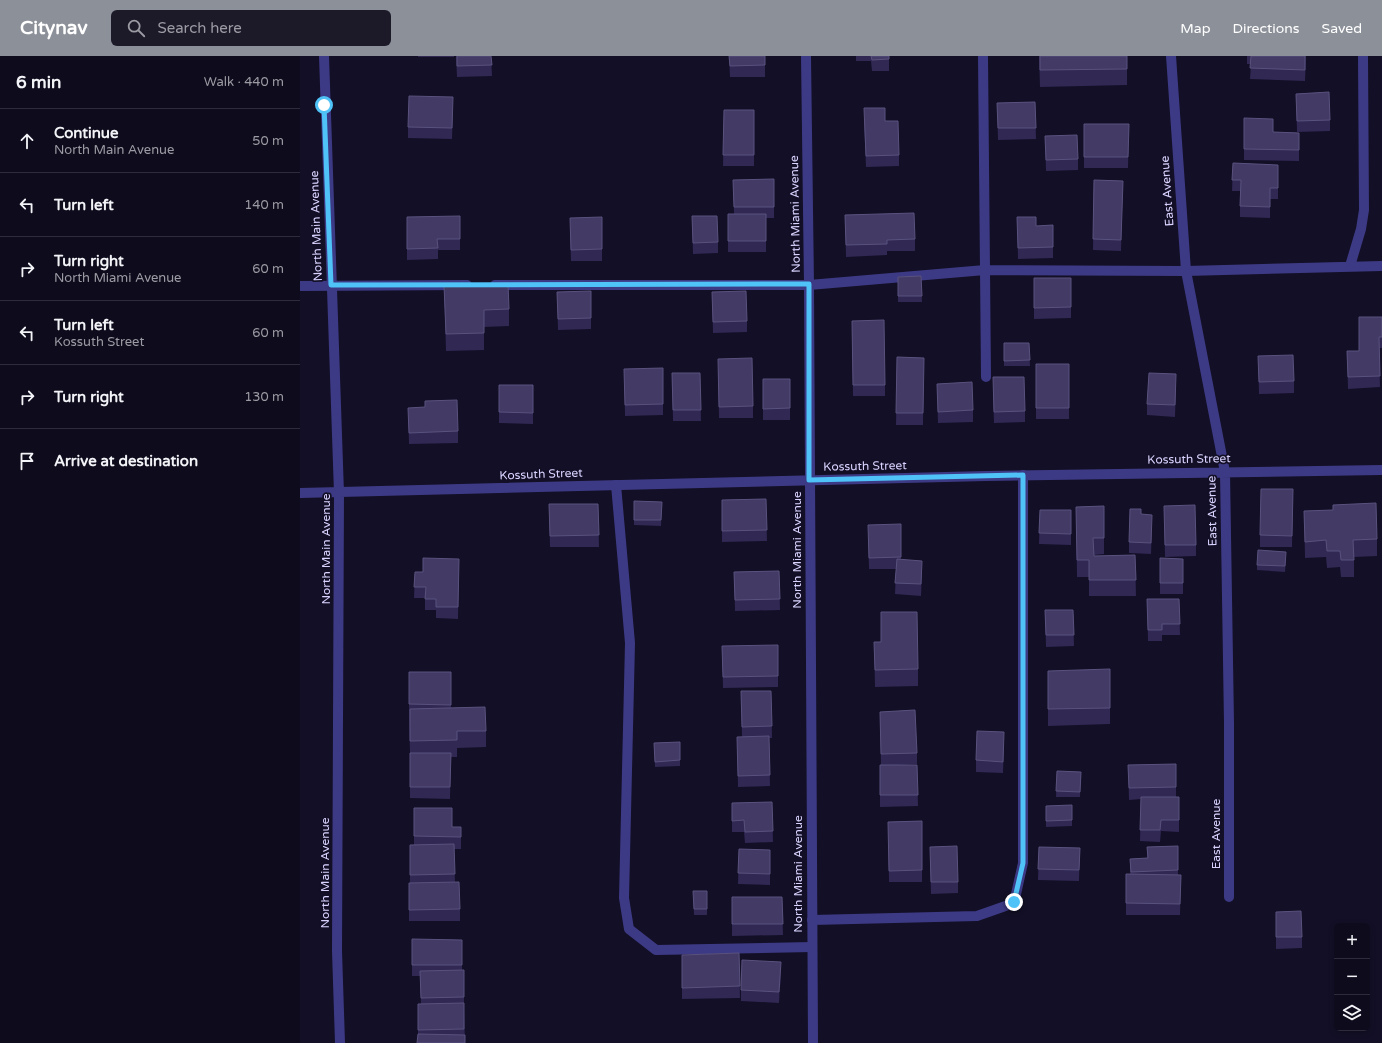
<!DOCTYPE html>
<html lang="en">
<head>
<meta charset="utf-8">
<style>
	body { margin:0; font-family:"Varela Round",sans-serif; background:#1c1929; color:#f1f3f6 }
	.controls { position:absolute; right:12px; bottom:12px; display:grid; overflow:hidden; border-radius:6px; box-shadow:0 2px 6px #0003 }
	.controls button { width:36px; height:36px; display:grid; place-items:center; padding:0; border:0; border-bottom:1px solid #2e2b3b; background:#0e0b1c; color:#f1f3f6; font:20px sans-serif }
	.stop { position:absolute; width:12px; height:12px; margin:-9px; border:3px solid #4fc3f7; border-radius:50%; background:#fff }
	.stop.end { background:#4fc3f7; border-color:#fff; box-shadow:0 1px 4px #0008 }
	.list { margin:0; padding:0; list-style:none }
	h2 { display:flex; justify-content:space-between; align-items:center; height:52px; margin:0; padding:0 16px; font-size:17px }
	h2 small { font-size:13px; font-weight:400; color:#9b9ba3 }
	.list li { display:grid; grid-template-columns:26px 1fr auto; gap:12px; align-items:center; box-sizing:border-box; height:64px; padding:0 16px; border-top:1px solid #2e2b3b }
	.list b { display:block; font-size:15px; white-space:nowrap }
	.list p { margin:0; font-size:13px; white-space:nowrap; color:#9b9ba3 }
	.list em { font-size:13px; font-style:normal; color:#9b9ba3 }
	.icon { flex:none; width:22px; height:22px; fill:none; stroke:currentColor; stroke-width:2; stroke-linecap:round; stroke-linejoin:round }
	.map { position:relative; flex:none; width:1082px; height:987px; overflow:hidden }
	header { display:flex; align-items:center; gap:24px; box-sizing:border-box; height:56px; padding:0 20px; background:#8c9099; color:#fff }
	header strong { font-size:19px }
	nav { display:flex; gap:22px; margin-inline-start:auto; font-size:14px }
	.search { width:280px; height:36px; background:#1c1929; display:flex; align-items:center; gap:10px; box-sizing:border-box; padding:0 14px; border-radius:6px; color:#9b9ba3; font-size:15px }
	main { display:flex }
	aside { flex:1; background:#0e0b1c }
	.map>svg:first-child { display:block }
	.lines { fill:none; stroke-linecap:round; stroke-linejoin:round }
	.lane { stroke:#3d3a85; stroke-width:10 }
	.street { stroke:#3d3a85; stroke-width:10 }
	.wall { fill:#312854 }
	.shaded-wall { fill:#1d163a }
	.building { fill:#433a66; stroke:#5a527e }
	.route { stroke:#4fc3f7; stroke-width:5 }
	.labels { text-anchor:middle; stroke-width:3.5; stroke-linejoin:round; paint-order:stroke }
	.street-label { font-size:12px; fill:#d9d4ff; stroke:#130f26 }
</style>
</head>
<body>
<header>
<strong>Citynav</strong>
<div class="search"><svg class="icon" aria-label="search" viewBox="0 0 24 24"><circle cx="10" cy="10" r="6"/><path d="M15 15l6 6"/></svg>Search here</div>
<nav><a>Map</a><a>Directions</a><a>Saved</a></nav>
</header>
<main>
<aside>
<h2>6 min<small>Walk · 440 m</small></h2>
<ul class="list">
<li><svg class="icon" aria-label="ahead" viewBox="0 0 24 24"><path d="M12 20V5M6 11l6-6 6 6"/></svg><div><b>Continue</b><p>North Main Avenue</p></div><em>50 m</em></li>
<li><svg class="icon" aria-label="left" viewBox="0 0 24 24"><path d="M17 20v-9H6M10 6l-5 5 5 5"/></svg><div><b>Turn left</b></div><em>140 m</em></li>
<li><svg class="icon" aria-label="right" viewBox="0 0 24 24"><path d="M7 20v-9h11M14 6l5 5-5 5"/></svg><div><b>Turn right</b><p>North Miami Avenue</p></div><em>60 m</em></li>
<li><svg class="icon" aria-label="left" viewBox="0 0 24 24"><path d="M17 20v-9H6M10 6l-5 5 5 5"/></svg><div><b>Turn left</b><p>Kossuth Street</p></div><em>60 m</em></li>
<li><svg class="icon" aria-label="right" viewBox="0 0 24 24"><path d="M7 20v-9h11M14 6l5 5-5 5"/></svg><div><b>Turn right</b></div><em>130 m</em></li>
<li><svg class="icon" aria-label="arrive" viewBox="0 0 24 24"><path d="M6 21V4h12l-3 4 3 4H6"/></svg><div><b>Arrive at destination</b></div></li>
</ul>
</aside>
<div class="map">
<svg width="1082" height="987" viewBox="0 0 1082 987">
	<rect width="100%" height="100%" fill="#130f26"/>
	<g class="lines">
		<path class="lane" d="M683,0L686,321
			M1050,210L1061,173L1064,154L1063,0
			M195,229H509L685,214L886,215L1082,210
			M0,230L167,229
			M316,429L330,587L324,842L329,873L356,894L512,891
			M512,864L677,860L714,847L723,807V419"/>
		<path class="street" d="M24,0L39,437L37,895L40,987
			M506,0L509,229L513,987
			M871,0L886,215L925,416L929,667V841
			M0,437L686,420L1082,414"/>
	</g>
	<path class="wall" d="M118,0H154V1H118Z
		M156,0H191L192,20L157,21Z
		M429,0H465V21H430Z
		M556,0H589V15H572L571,5H556Z
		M739,0H827V29L740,31Z
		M947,0H1006L1005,25L950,23L951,8H947Z
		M996,38L1030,64V75L997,76Z
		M735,46L736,83L698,84L697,47Z
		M153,53L152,83L108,82V71Z
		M424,54H454V110H423Z
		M564,64L585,65L599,99V110L566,111Z
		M784,68H829L828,112H784Z
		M973,76L999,77V105L944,104V93Z
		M745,80L778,103V114L746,115Z
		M933,107L978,109V143H970V162L940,161V135H932Z
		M474,123V162H466V196H428V158H434L433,124Z
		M794,124L823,125L821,195L793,194Z
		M545,159L615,183V195H587V199L546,201Z
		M392,160L418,186V197L393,198Z
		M107,161L160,183V194H138V203L107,204Z
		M302,161V205H271L270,173Z
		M717,161L736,170L753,169V202L718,203Z
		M621,220L622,246H598V221Z
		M734,222L771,251V262L734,263Z
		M144,229L209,253V270L184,271V294L146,295Z
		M257,236L291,262V273L258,274Z
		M412,236L447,265V276L413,277Z
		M1082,261V292H1079L1080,331L1048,333L1047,295H1059Z
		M552,265L585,329V340H553Z
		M704,287H729L730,310H704Z
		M958,300L994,325V337L959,338Z
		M597,301L624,302L623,369H596Z
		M736,308H769V363H736Z
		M363,312V359L325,360L324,313Z
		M418,314L453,350V362H419Z
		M372,317H400L401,365H373Z
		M463,323H490V364H463Z
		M637,328L673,354V366L638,367Z
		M233,329V368L199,367V356Z
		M876,329L875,361L847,359V348Z
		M693,333L725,355V366L694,367Z
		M108,352L158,375V387L109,388Z
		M993,433L992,491H960V479Z
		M466,443L467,485L422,486V444Z
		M334,445L362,446L361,470L334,469Z
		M249,448H298L299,491H250Z
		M804,450V498L794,499V500L835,499L836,540H789V521H777L776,451Z
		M864,450L896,489V500L865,501Z
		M740,454H771V489L739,488Z
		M1004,455L1077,483V500L1054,501V521H1041L1040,511L1027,512L1026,501L1005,502Z
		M841,458L852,470L851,498L829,497V486Z
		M601,468V504L622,517L621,540L595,538L596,513H569L568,480Z
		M860,502L883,503V538H860Z
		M986,502L985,516L957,514V509Z
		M159,503L158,563L136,562V554H125V542H114L115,516H123Z
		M479,515L480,554L435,555L434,516Z
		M847,543H879L880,579H862V585H848Z
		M745,554H773L774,590L746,591Z
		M581,556L618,613V630L575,631L574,586H581Z
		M422,590L478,620V631L423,632Z
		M748,615L810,652V668L748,670Z
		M109,616H151V652L186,675V691L157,692V701H151L150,743L110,742V697L109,660Z
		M441,635H471L472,682H469L470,730L438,731L437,681H442Z
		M580,656L617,697V708L599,709H617L618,750L580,751V709H581Z
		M380,686V710L355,711L354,687Z
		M704,688L703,717L676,716V704Z
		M876,708V741H879V776L861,775L860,786L840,785L841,743L829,744L828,709Z
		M757,715L781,716L780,741H756Z
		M472,746L473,786L445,787L444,776H432V747Z
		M772,749V770L746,771V750Z
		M114,752L152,771H161V793H154L155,826L160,853V865H109V827H110V789H114Z
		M622,765V826H589L588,766Z
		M878,790V819H881L880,859H826V818H830V803L847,802V791Z
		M739,791L780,792L779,825L738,824Z
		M439,793L470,794V829L438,828Z
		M630,802L658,826V837L631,838Z
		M393,835H407V859H394Z
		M432,841H482L483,879L432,880Z
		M976,856L1002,881V892L976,893Z
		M112,883L162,884V914L164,941V953L165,987L118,978V948H121L120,920H112Z
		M439,897L440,942L382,943V899Z
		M481,917L479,947L441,945V934Z"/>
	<path class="shaded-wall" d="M622,505V517L621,540V528Z
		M481,906V917L479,947V936Z"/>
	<path class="building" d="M157,0H191L192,9L157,10Z
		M429,0H465V9L430,10Z
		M571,0H589V3L572,4Z
		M740,0H827V13L740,14Z
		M951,0H1005V14L950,12Z
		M1029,36L1030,64L997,65L996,38Z
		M109,40L153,41L152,72L108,71Z
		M735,46L736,72H698L697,47Z
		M564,52H585V65H598L599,99L566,100Z
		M424,54H454V99H423Z
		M944,62L973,63V76L999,77V94L944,93Z
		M784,68H829L828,101H784Z
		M777,79L778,103L746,104L745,80Z
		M933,107L978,109V132H970V151L940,150L941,124H932Z
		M474,123V151H434L433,124Z
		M794,124L823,125L821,184L793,183Z
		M614,157L615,183L587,184V188L546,189L545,159Z
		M428,158H466V185H428Z
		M160,160V183H137L138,192L107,193V161Z
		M392,160H417L418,186L393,187Z
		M302,161V193L271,194L270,162Z
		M717,161H736V170L753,169V191L718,192Z
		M621,220L622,240H598V221Z
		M734,222H771V251L734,252Z
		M208,227L209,253L184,254V277L146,278L144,229Z
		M291,235V262L258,263L257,236Z
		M446,235L447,265L413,266L412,236Z
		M1059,261H1082V281H1079L1080,320L1048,321L1047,295H1059Z
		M584,264L585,329H553L552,265Z
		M704,287H729L730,304L704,305Z
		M993,299L994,325L959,326L958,300Z
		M597,301L624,302L623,357H596Z
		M452,302L453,350L419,351L418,303Z
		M736,308H769V352H736Z
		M363,312V348L325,349L324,313Z
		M372,317H400L401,354H373Z
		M849,317L876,318L875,349L847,348Z
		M693,321H724L725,355L694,356Z
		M463,323H490V352L463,353Z
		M672,326L673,354L638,356L637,328Z
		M199,329H233V357L199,356Z
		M157,344L158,375L109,377L108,352L125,351V345Z
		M961,433H993L992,480L960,479Z
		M466,443L467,474L422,475V444Z
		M334,445L362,446L361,464H334Z
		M1076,447L1077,483L1053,484L1054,504H1041L1040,495H1027L1026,484L1005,486L1004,455L1033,454V449Z
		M249,448H298L299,479L250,480Z
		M895,449L896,489H865L864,450Z
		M804,450V482H793L794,500L835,499L836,524H789V504H777L776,451Z
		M830,453H841V458L852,459L851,487L829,486Z
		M740,454H771V478L739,477Z
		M601,468V501L569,502L568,469Z
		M958,494L986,496L985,510L957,509Z
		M123,502L159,503L158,551H136V543H125L126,531H114L115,516H123Z
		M860,502L883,503V527H860Z
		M597,503L622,505L621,528L595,527Z
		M479,515L480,543L435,544L434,516Z
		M847,543H879L880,568H862V574H848Z
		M745,554H773L774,579H746Z
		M581,556H617L618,613L575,614L574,586H581Z
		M478,589V620L423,621L422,590Z
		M810,613V652L748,653V615Z
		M109,616H151V649L109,648Z
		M441,635H471L472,670L442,671Z
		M185,651L186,675H157V684L110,685V653Z
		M615,654L617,697L581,698L580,656Z
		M677,675L704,676L703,706L676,704Z
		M469,680L470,719L438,720L437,681Z
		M380,686V704L355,706L354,687Z
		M110,697H151L150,731H110Z
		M876,708V731L829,732L828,709Z
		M580,709H617L618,739H580Z
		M757,715L781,716L780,736L756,735Z
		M841,741H879V764H861L860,774H840Z
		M472,746L473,775L445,776L444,764L432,765V747Z
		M772,749V764L746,765V750Z
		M114,752H152V771H161V781L114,780Z
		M622,765V814L589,815L588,766Z
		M154,788L155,818L110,819V789Z
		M657,790L658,826H631L630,791Z
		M878,790V814L831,816L830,803L848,802L847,791Z
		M739,791L780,792L779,814L738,813Z
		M439,793L470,794V818L438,817Z
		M826,818L881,819L880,848L826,847Z
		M159,826L160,853L109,854V827Z
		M393,835H407V853H394Z
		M432,841H482L483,868H432Z
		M1001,855L1002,881H976V856Z
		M112,883L162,884V909H112Z
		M439,897L440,930L382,932V899Z
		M442,904L481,906L479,936L441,934Z
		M164,914V941L121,942L120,915Z
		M164,947V973L118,974V948Z
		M118,978L165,979V987H117Z"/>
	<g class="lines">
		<path class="route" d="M24,49L31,229L509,228V424L723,419V807L714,846"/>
	</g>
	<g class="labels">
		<g class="street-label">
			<text transform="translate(867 135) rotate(-94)" y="4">East Avenue</text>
			<text transform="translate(495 158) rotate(-91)" y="4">North Miami Avenue</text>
			<text transform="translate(16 170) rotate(-92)" y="4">North Main Avenue</text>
			<text transform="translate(889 403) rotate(-1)" y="4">Kossuth Street</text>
			<text transform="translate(565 410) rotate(-1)" y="4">Kossuth Street</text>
			<text transform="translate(241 418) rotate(-2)" y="4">Kossuth Street</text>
			<text transform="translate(912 455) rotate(-91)" y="4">East Avenue</text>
			<text transform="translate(26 493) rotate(-90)" y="4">North Main Avenue</text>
			<text transform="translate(497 494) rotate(-90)" y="4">North Miami Avenue</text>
			<text transform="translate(916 778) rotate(-90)" y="4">East Avenue</text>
			<text transform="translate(25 817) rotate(-90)" y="4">North Main Avenue</text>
			<text transform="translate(498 818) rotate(-90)" y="4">North Miami Avenue</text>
		</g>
	</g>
</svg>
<div class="controls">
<button>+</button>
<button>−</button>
<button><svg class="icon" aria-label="layers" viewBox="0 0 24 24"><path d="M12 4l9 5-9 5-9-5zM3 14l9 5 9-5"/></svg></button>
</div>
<div class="stop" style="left:24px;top:49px"></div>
<div class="stop end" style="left:714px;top:846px"></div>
</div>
</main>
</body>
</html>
